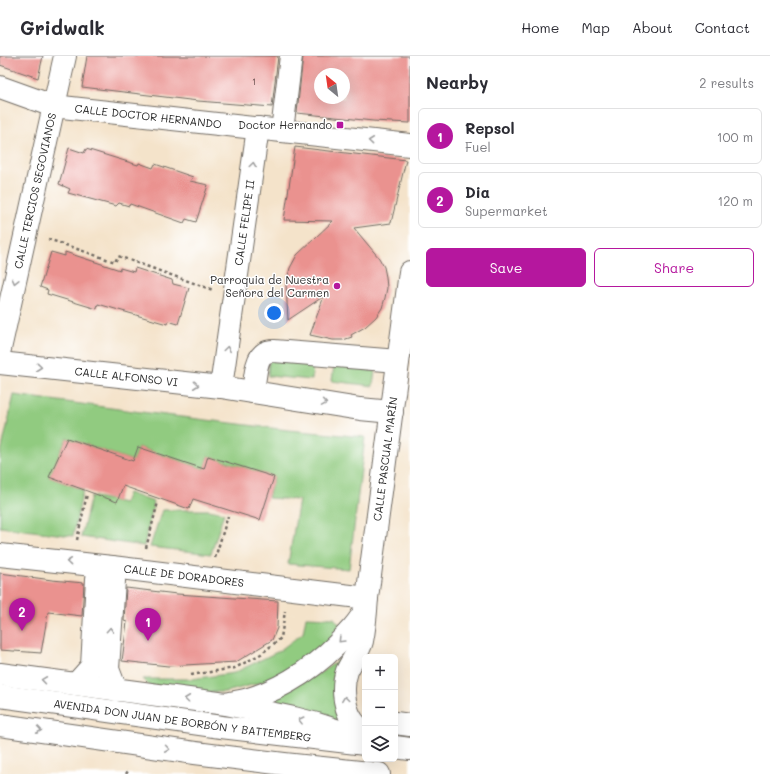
<!DOCTYPE html>
<html lang="en">
<head>
<meta charset="utf-8">
<style>
	body { margin:0; font-family:Mali,sans-serif; background:#f2f2f3; color:#2b2b33 }
	.controls { position:absolute; right:12px; bottom:12px; display:grid; overflow:hidden; border-radius:6px; box-shadow:0 4px 16px #0002 }
	.controls button { width:36px; height:36px; display:grid; place-items:center; padding:0; border:0; border-bottom:1px solid #e1e1e2; background:#fff; color:#2b2b33; font:20px sans-serif }
	.compass { position:absolute; left:314px; top:12px; width:36px; height:36px; border-radius:50%; background:#fff; box-shadow:0 4px 16px #0002; rotate:331deg }
	.you { position:absolute; left:274px; top:257px; width:14px; height:14px; margin:-10px; border:3px solid #fff; border-radius:50%; background:#1a73e8; box-shadow:0 0 0 6px #1a73e833 }
	.badge { display:grid; place-items:center; width:26px; height:26px; border-radius:50%; background:#b5179e; color:#fff; font-size:13px; font-weight:700 }
	.pin { position:absolute; translate:-50% -33px; filter:drop-shadow(0 1px 2px #0008) }
	.pin::after { content:''; position:absolute; top:21px; width:14px; height:12px; background:inherit; clip-path:polygon(0 0,100% 0,50% 100%) }
	.list { margin:0; padding:0; list-style:none }
	h2 { display:flex; justify-content:space-between; align-items:center; height:52px; margin:0; padding:0 16px; font-size:17px }
	h2 small { font-size:13px; font-weight:400; color:#7c7c81 }
	.list li { display:grid; grid-template-columns:26px 1fr auto; gap:12px; align-items:center; box-sizing:border-box; height:56px; margin:0 8px 8px; padding:0 8px; border:1px solid #e1e1e2; border-radius:6px }
	.list b { display:block; font-size:15px; white-space:nowrap }
	.list p { margin:0; font-size:13px; white-space:nowrap; color:#7c7c81 }
	.list em { font-size:13px; font-style:normal; color:#7c7c81 }
	.actions { display:flex; gap:8px; padding:12px 16px }
	.actions a { flex:1; padding:9px 0; border:1px solid #b5179e; border-radius:6px; text-align:center; font-size:14px; color:#b5179e }
	.actions .main { background:#b5179e; color:#fff }
	.icon { flex:none; width:22px; height:22px; fill:none; stroke:currentColor; stroke-width:2; stroke-linecap:round; stroke-linejoin:round }
	.map { position:relative; flex:none; width:410px; height:718px; overflow:hidden }
	header { display:flex; align-items:center; gap:24px; box-sizing:border-box; height:56px; padding:0 20px; background:#fff; border-bottom:1px solid #e1e1e2 }
	header strong { font-size:19px }
	nav { display:flex; gap:22px; margin-inline-start:auto; font-size:14px }
	main { display:flex }
	aside { flex:1; background:#fff }
	.map>svg:first-child { display:block }
	.green { fill:#91cb80; stroke:#5e7b56 }
	.building { fill:#ea928f; fill-rule:evenodd }
	.lines { fill:none; stroke-linecap:round; stroke-linejoin:round }
	.minor-casing { stroke:#716b63; stroke-width:24 }
	.major-casing { stroke:#716b63; stroke-width:24 }
	.path { stroke:#716b63; stroke-width:2.5; stroke-dasharray:3 3; stroke-linecap:butt }
	.minor { stroke:#fff; stroke-width:22 }
	.major { stroke:#fff; stroke-width:22 }
	.oneway { stroke:#a0a0a0 }
	.poi-dot { fill:#b5179e; stroke:#fff; stroke-width:1.5 }
	.labels { text-anchor:middle; stroke-width:3; stroke-linejoin:round; paint-order:stroke }
	.number-label { font-size:9px; fill:#5b4544 }
	.street-label { font-size:11px; fill:#2b2b2b; stroke:#fff }
	.poi-label { font-size:11px; fill:#2b2b2b; stroke:#fff; text-anchor:end }
</style>
</head>
<body>
<header>
<strong>Gridwalk</strong>
<nav><a>Home</a><a>Map</a><a>About</a><a>Contact</a></nav>
</header>
<main>
<div class="map">
<svg width="410" height="718" viewBox="0 0 410 718">
	<rect width="100%" height="100%" fill="#fff"/>
	<filter id="ink" filterUnits="userSpaceOnUse"><feTurbulence type="fractalNoise" baseFrequency=".025" numOctaves="2"/><feDisplacementMap in="SourceGraphic" scale="8" xChannelSelector="R" yChannelSelector="G"/><feConvolveMatrix kernelMatrix="1 2 1 2 8 2 1 2 1" color-interpolation-filters="sRGB"/></filter>
	<filter id="wash" filterUnits="userSpaceOnUse"><feTurbulence type="fractalNoise" baseFrequency=".012" numOctaves="4" result="noise"/><feDisplacementMap in="SourceGraphic" scale="16" xChannelSelector="R" yChannelSelector="G"/><feGaussianBlur stdDeviation="0.9" result="paint"/><feColorMatrix in="noise" values="0 0 0 0 0 0 0 0 0 0 0 0 0 0 0 0 0 1.4 0 .05"/><feComposite in="paint" operator="in"/></filter>
	<g filter="url(#wash)">
		<rect width="100%" height="100%" fill="#f4e3ca"/>
		<path class="green" d="M269,303L313,307L312,324L268,320Z
			M334,309L375,315L373,330L332,325Z
			M14,339L141,356L288,374L365,381L349,513L288,508L299,444L268,442L274,421L208,400L204,413L138,391L133,405L67,382L49,421L83,434L73,480L0,471V401Z
			M128,437L154,446L144,490L81,481L91,440L124,447Z
			M162,454H209L224,457L211,498L150,491Z
			M306,561L334,562L341,570L328,588L298,608L266,625L226,636H188L153,633L142,623H192L234,617L279,595L303,577Z
			M352,590L346,668L259,648L320,617L336,606Z"/>
		<g id="blocks">
			<path class="building" d="M0,0H43L38,22L0,9Z
				M87,0H278L272,51L198,45L82,31Z
				M303,0H410V67L373,65L297,57ZM320,18H344V42H320Z
				M295,91L406,104L391,167L354,172L379,202L384,211L386,221L387,232L385,242L382,252L376,261L365,271L351,279L352,281L343,284H333L310,279L324,240L288,264L286,228L290,212L297,199L333,165L284,164Z
				M69,92L84,97L86,93L138,109L139,107L153,112L155,108L193,121L190,125L208,129L196,166L186,163L184,167L130,148L129,150L119,147L116,150L68,137L70,133L59,128Z
				M51,196L65,200V196L120,214V212L134,216L135,212L172,224L173,228L189,232L178,268L168,265L167,268L98,248L97,253L47,238L48,234L40,231Z
				M67,382L133,405L138,391L204,413L208,400L274,421L260,464L193,443L189,453L123,430L117,446L49,421Z
				M0,517L52,524L84,527L82,560L48,556L41,597L0,594Z
				M126,532L177,538L278,545L277,572L272,584L236,606L168,610L122,605L127,566L124,565Z"/>
		</g>
	</g>
	<g filter="url(#ink)">
		<use href="#blocks" fill-opacity="0" stroke="#716b63" stroke-width="1"/>
		<g class="lines">
			<g class="minor-casing">
				<g id="minor">
					<path id="s1" d="M0,31L53,50L410,89"/>
					<path d="M282,75L291,0"/>
					<path id="s2" d="M0,293L65,0"/>
					<path id="s3" d="M0,307L221,331L360,353L392,356"/>
					<path id="s4" d="M221,331L258,72"/>
					<path d="M253,336C255,326 255,302 265,297C268,295 271,295 274,295L398,305"/>
					<path id="s5" d="M0,499L112,511L367,542"/>
					<path d="M112,511L114,525L108,613L116,634"/>
					<path d="M0,618L226,648L294,662L317,668L360,682"/>
					<path d="M76,628L92,610L97,523L100,510"/>
					<path d="M230,647C236,646 243,645 249,643C287,631 321,607 348,577C354,571 360,563 365,555"/>
					<path d="M395,667L410,669"/>
					<path id="s6" d="M365,675C363,673 360,672 357,670C344,657 341,632 347,615C352,604 359,596 362,585C365,571 366,556 367,542L410,216"/>
				</g>
			</g>
			<g class="major-casing">
				<g id="major">
					<path id="s7" d="M0,640L73,650L221,671L365,688"/>
					<path d="M0,669L195,697L284,708L379,718"/>
					<path d="M395,691L410,693"/>
				</g>
			</g>
			<path class="path" d="M48,183L115,206L118,200L213,234
				M77,484L87,438
				M146,492L158,446
				M215,502L228,460
				M191,619L235,612L261,598L281,582L285,555
				M126,718L128,715"/>
			<use href="#minor" class="minor"/>
			<use href="#major" class="major"/>
		</g>
		<defs><path id="oneway-chevron" d="M-2-3.5L2.5 0L-2 3.5" fill="none" stroke-width="1.6" stroke-linecap="round" stroke-linejoin="round"/></defs>
		<g class="oneway">
			<use href="#oneway-chevron" transform="translate(371 85) rotate(-174)"/>
			<use href="#oneway-chevron" transform="translate(253 109) rotate(-82)"/>
			<use href="#oneway-chevron" transform="translate(15 225) rotate(103)"/>
			<use href="#oneway-chevron" transform="translate(227 293) rotate(-82)"/>
			<use href="#oneway-chevron" transform="translate(39 311) rotate(6)"/>
			<use href="#oneway-chevron" transform="translate(196 329) rotate(6)"/>
			<use href="#oneway-chevron" transform="translate(324 347) rotate(9)"/>
			<use href="#oneway-chevron" transform="translate(69 506) rotate(-174)"/>
			<use href="#oneway-chevron" transform="translate(110 574) rotate(-86)"/>
			<use href="#oneway-chevron" transform="translate(341 584) rotate(134)"/>
			<use href="#oneway-chevron" transform="translate(44 624) rotate(-172)"/>
			<use href="#oneway-chevron" transform="translate(187 643) rotate(-173)"/>
			<use href="#oneway-chevron" transform="translate(345 643) rotate(-98)"/>
			<use href="#oneway-chevron" transform="translate(301 664) rotate(-166)"/>
			<use href="#oneway-chevron" transform="translate(39 674) rotate(8)"/>
			<use href="#oneway-chevron" transform="translate(167 693) rotate(8)"/>
		</g>
	</g>
	<g class="poi-dot">
		<rect x="336" y="65" width="8" height="8" rx="2"/>
		<circle cx="337" cy="230" r="4"/>
	</g>
	<g class="labels">
		<g class="number-label">
			<text x="254" y="29">1</text>
		</g>
		<g class="street-label">
			<text dy="4" stroke="none"><textPath href="#s1" startOffset="152">CALLE DOCTOR HERNANDO</textPath></text>
			<text dy="4" stroke="none"><textPath href="#s2" startOffset="162">CALLE TERCIOS SEGOVIANOS</textPath></text>
			<text dy="4" stroke="none"><textPath href="#s4" startOffset="166">CALLE FELIPE II</textPath></text>
			<text dy="4" stroke="none"><textPath href="#s3" startOffset="127">CALLE ALFONSO VI</textPath></text>
			<text dy="4" stroke="none"><textPath href="#s6" startOffset="285">CALLE PASCUAL MARÍN</textPath></text>
			<text dy="4" stroke="none"><textPath href="#s5" startOffset="185">CALLE DE DORADORES</textPath></text>
			<text dy="4" stroke="none"><textPath href="#s7" startOffset="184">AVENIDA DON JUAN DE BORBÓN Y BATTEMBERG</textPath></text>
		</g>
		<g class="poi-label">
			<text x="332" y="73">Doctor Hernando</text>
			<text x="329" y="228">Parroquia de Nuestra<tspan x="329" dy="13">Señora del Carmen</tspan></text>
		</g>
	</g>
</svg>
<div class="controls">
<button>+</button>
<button>−</button>
<button><svg class="icon" aria-label="layers" viewBox="0 0 24 24"><path d="M12 4l9 5-9 5-9-5zM3 14l9 5 9-5"/></svg></button>
</div>
<svg class="compass" viewBox="-18 -18 36 36"><path d="M0-13l5 13h-10z" fill="#e53935"/><path d="M0 13l5-13h-10z" fill="#7c7c81"/></svg>
<div class="you"></div>
<div class="pin badge" style="left:148px;top:585px">1</div>
<div class="pin badge" style="left:22px;top:575px">2</div>
</div>
<aside>
<h2>Nearby<small>2 results</small></h2>
<ul class="list">
<li><span class="badge">1</span><div><b>Repsol</b><p>Fuel</p></div><em>100 m</em></li>
<li><span class="badge">2</span><div><b>Dia</b><p>Supermarket</p></div><em>120 m</em></li>
</ul>
<div class="actions"><a class="main">Save</a><a>Share</a></div>
</aside>
</main>
</body>
</html>
